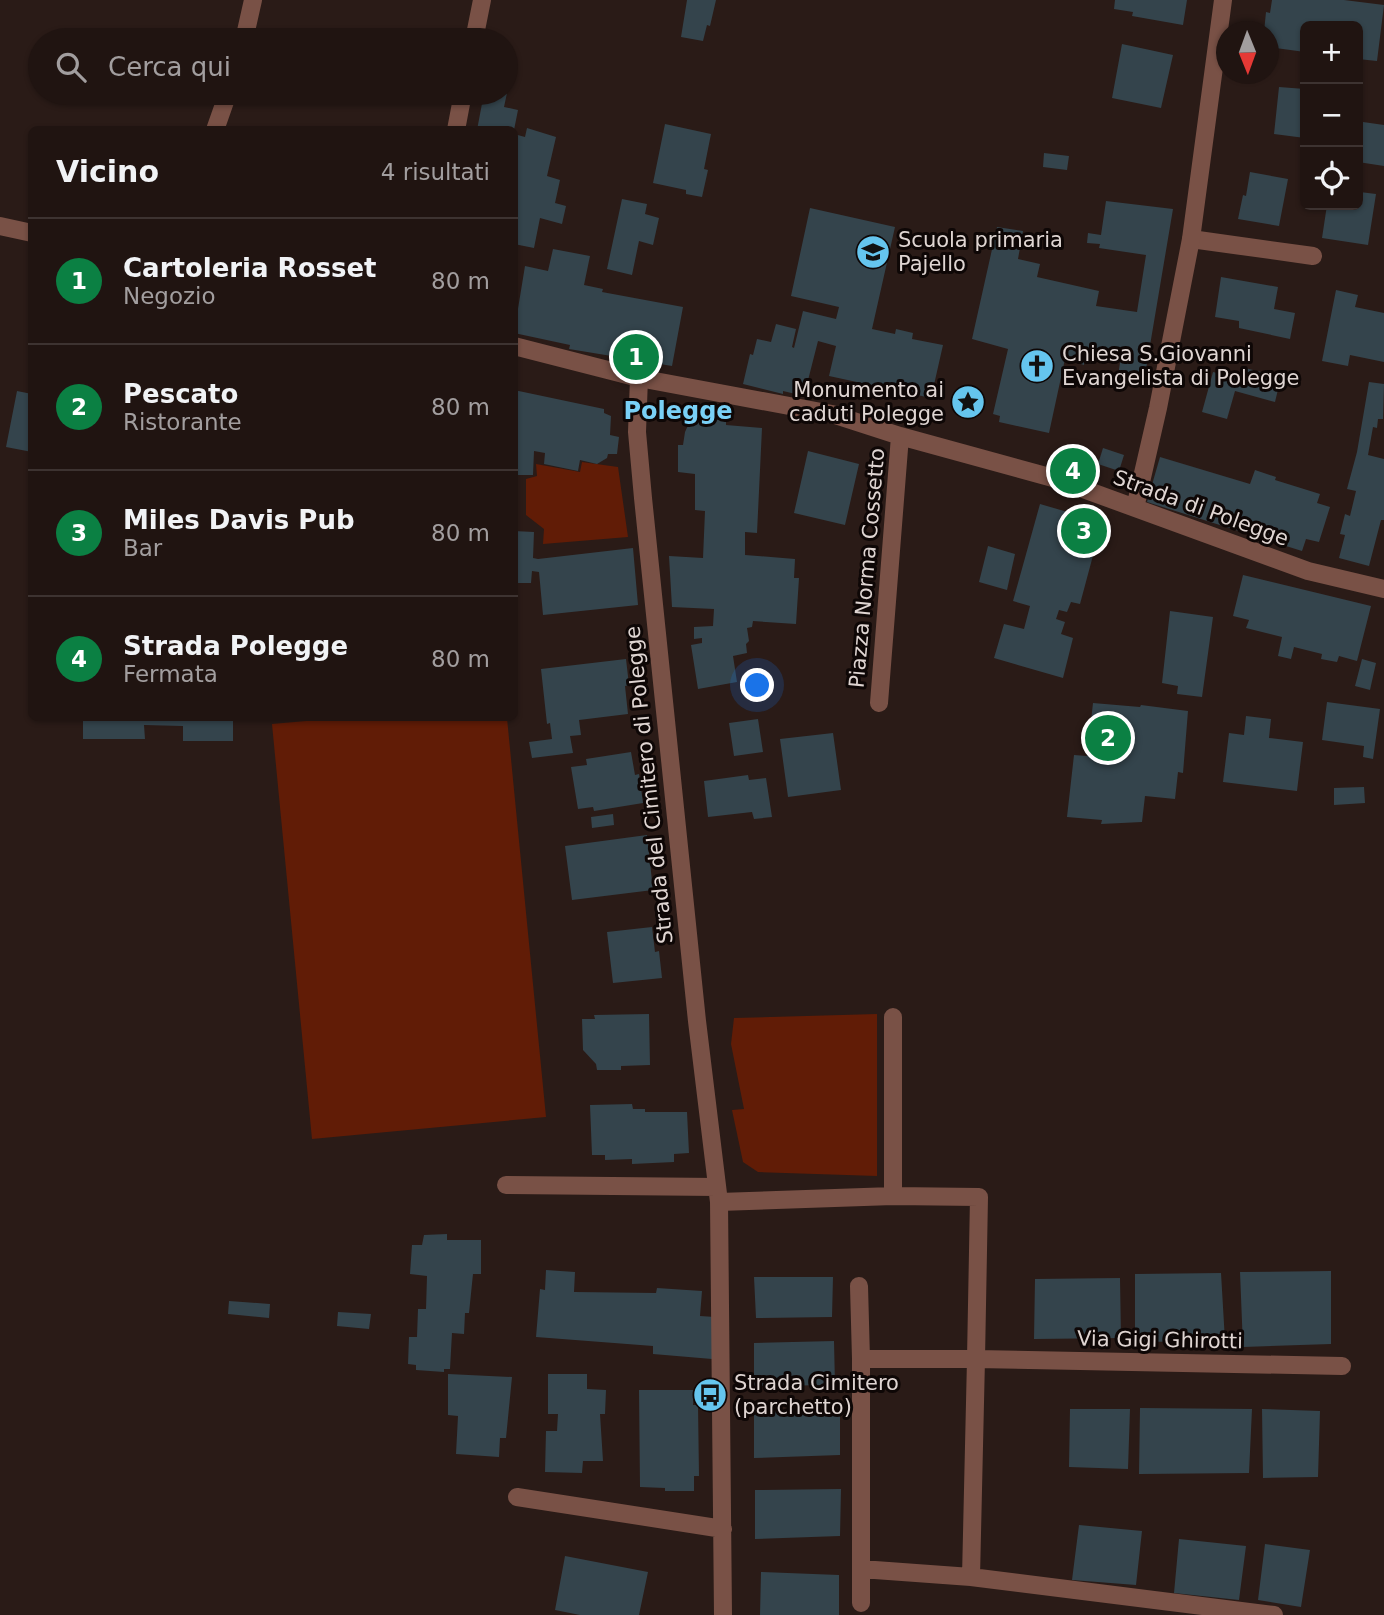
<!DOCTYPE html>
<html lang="it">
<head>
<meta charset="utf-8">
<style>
	body { margin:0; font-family:"DejaVu Sans",sans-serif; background:#2d211f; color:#f1f3f6 }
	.controls { position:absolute; right:21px; top:21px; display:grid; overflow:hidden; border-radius:10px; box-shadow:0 2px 5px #0004 }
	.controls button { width:63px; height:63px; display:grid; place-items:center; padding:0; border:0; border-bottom:2px solid #3d3331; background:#201411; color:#f1f3f6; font:35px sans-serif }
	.compass { position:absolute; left:1216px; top:21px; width:63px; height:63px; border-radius:50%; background:#201411; box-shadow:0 2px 5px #0004; rotate:179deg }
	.you { position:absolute; left:758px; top:686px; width:24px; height:24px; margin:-18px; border:5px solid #fff; border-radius:50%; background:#1a73e8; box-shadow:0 0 0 10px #1a73e833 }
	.badge { display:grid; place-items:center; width:46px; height:46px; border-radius:50%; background:#0b8043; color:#fff; font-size:23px; font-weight:700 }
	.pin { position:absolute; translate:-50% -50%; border:4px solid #fff; box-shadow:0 2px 7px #0006 }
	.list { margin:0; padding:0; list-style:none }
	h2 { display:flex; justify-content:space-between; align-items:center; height:91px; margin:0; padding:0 28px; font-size:30px }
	h2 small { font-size:23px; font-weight:400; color:#a29e9f }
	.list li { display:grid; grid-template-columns:46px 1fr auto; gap:21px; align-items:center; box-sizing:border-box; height:126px; padding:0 28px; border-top:2px solid #3d3331 }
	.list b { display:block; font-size:26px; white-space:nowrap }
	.list p { margin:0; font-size:23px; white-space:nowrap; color:#a29e9f }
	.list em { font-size:23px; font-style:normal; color:#a29e9f }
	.icon { flex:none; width:38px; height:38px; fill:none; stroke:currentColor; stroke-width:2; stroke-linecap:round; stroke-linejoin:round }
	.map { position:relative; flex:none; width:1384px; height:1615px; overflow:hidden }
	.search { position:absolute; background:#201411; box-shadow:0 2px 5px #0004; left:28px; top:28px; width:490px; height:77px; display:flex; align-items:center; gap:18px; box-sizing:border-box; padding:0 24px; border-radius:38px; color:#a29e9f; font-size:26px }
	.panel { position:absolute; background:#201411; box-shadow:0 2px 5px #0004; left:28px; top:126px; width:490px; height:595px; border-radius:10px }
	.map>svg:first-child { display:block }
	.green { fill:#611c06 }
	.building { fill:#34444c }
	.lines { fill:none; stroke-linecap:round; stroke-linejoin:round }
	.service { stroke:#795146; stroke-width:18 }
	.minor { stroke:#795146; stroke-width:18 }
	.labels { text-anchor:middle; stroke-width:6; stroke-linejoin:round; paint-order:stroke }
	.poi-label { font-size:21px; fill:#dfd5d2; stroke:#0e0706; text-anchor:start }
	.street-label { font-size:21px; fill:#dfd5d2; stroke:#0e0706 }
	.quarter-label { font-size:24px; font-weight:bold; fill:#79d0f6; stroke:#0e0706 }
</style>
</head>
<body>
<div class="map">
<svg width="1384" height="1615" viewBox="0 0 1384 1615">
	<rect width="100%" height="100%" fill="#2a1b17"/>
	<path class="green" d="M582,462L618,467L628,537L543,544L544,529L526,515V479L537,476L536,464L580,472Z
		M340,718H507L546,1117L312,1139L272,724Z
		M877,1014V1176L758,1172L743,1162L732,1110L744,1109L731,1044L734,1018Z"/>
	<path class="building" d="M687,0H716L710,26L707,25L703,41L681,37Z
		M1115,0H1187L1183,25L1132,16L1133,12L1114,9Z
		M1272,0H1344L1384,5L1377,61L1358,59V26H1305V52L1268,47V32H1264L1266,12L1270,13Z
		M1122,44L1173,55L1161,108L1112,98Z
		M1279,87L1305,89V138L1274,134Z
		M484,93H507L504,107L518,110L514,130H477Z
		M1363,122L1384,125V166L1358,162Z
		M665,124L711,134L704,169L708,170L702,197L686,194V190L653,183Z
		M527,128L556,137L547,176L560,180L555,203L566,206L562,224L540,218L534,248L514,244V134L525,137Z
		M1044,153L1069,156L1067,170L1043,167Z
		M1250,172L1288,179L1279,226L1238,219L1243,195L1246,196Z
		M1358,187H1361L1360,192L1376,194L1368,245L1322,238L1327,205H1358Z
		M622,199L647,204L645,214L659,218L653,245L639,241L632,275L607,269Z
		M1106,201L1173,209L1143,387L1117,383L1122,349L1086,348L1084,365L1065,359L1049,433L999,422L1000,416L993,414L1008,349L972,339L997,227L1023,231L1018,259L1040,264L1037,277L1099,291L1096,306L1137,312L1146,255L1099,248L1100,244L1087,243L1088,233L1101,235Z
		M810,208L895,227L872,329L895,334L896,329L913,333L912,339L943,345L931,398L829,376L836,346L818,341L804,396L783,391V394L743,384L750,354L753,355L757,339L771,342L776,324L796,329L792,347L794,348L803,311L836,319L839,307L791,296Z
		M553,249L590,256L584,285L603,289L602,292L683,307L672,366L569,349L570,345L514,333L525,266L548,271Z
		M1221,277L1278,287L1274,309L1295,313L1290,339L1239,328V321L1215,317Z
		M1336,290L1358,295L1355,307L1384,313V362L1350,355L1348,366L1322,361Z
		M1241,367L1281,377L1275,402L1235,391L1227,419L1202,412L1213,372L1238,378Z
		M1369,382L1384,384L1383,419H1378L1377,428L1373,427L1368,455L1384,459V520H1381L1369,566L1339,558L1345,535L1340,534L1345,514L1350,516L1356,491L1347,489L1357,452Z
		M514,390L604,409V413L611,416L610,435L619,437L617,454H608L607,458L597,464L580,460L578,471L544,464L545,453L534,451L533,475H514Z
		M17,391L32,394V452L6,447Z
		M702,419L726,420V425L762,428L757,533L745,532V555L795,559L794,578H799L796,624L753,621L752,627L747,628L749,641L746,644L747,653L733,656L737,682L698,689L691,645L702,643V638L694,639V627L713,626L714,609L672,607L669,556L703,558L705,511L695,510V474L678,472V445H683L685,432L690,421Z
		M1103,448L1124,455L1119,471L1098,464Z
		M808,451L859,464L845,525L794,513Z
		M1160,457L1250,484L1255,470L1276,477L1275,480L1320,494L1317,503L1330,507L1319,542L1306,539L1302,551L1147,502Z
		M1040,504L1102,522L1080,604L1071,602L1067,612L1059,610L1056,619L1065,622L1061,634L1073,638L1063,678L994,658L1004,624L1024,629L1030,606L1013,601Z
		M514,531L534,532L533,558L538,559L633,548L638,605L543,615L539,572L532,571L531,583H514Z
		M988,546L1015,554L1007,590L979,582Z
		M1243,575L1371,606L1357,661L1339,656L1337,662L1321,659L1322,654L1294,647L1291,659L1278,656L1282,637L1246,628L1249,620L1233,616Z
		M1170,611L1213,617L1202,697L1177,694L1178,686L1162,683Z
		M626,659L629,685L625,686L628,714L579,720L581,735L570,736L573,753L532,758L529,742L552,739L550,723L547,724L541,669Z
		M1362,659L1376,663L1370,690L1355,686Z
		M1327,702L1380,709L1373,759L1363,757L1364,746L1322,740Z
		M1093,703L1140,707L1141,705L1188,711L1183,773L1178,772L1175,799L1145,796L1142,822L1101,824L1102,820L1067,817L1074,755L1087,756Z
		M1246,716L1271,719L1269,738L1303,742L1297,791L1223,782L1229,733L1244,735Z
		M83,718H233V741H183V726L144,725L145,739H83Z
		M758,719L763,752L734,756L729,723Z
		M833,733L841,790L788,797L780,739Z
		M631,752L635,775L639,774L643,803L594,811L593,807L578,809L571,767L587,765L586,759Z
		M748,775L749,780L766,778L772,817L754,819L752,812L708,817L704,781Z
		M1364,787L1365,803L1334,805V788Z
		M613,814L614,825L592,828L591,817Z
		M647,835L653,890L572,900L565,846Z
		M652,927L655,952L659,951L662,978L613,983L607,932Z
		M649,1014L650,1065L621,1066V1070H597L596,1064L583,1050L582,1019H595L594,1015Z
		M632,1104L633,1109H645V1112H687L689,1153L674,1154V1162L632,1164V1159L605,1160V1155H592L590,1105Z
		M447,1234V1240H481V1274H473L469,1313H465L464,1334L452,1333L450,1369H444V1372L416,1370V1365L408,1364L409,1337H417L418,1309H426L427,1276L410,1274L412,1245H422L424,1235Z
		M546,1270L575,1272L574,1292L656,1293L657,1288L702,1291L700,1316L715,1317L712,1359L653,1354V1346L536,1337L540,1289L545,1290Z
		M1331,1271V1344L1243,1347L1240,1272Z
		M1221,1273L1225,1341L1135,1342V1274Z
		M754,1277H833L832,1317L756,1318Z
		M1120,1278L1121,1338L1034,1339L1035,1279Z
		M229,1301L270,1304L269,1318L228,1314Z
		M338,1312L371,1314L369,1329L337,1326Z
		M834,1341L835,1385L754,1386V1343Z
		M448,1374L512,1377L506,1438H500L499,1457L456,1454L458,1416L448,1415Z
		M548,1374H587V1389L606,1390L605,1414H600L603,1461H583L582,1473L545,1472L546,1431H557L558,1414H548Z
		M639,1390H694L693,1405H698L699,1476H694V1491H665V1488L640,1487Z
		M1140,1408L1252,1409L1249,1473L1139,1474Z
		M1070,1409H1130L1128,1469L1069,1467Z
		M1262,1409L1320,1411L1318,1477L1263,1478Z
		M840,1410V1455L754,1458V1411Z
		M841,1489L840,1536L755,1539V1490Z
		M1079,1525L1142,1531L1136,1585L1072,1580Z
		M1179,1539L1246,1546L1239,1600L1174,1593Z
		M1265,1544L1310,1550L1301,1607L1258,1600Z
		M565,1556L648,1572L639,1615H580L555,1610Z
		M761,1572L839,1575V1615H760Z"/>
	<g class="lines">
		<path class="service" d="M1191,239L1313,256"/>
		<path class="minor" d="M244,40L253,0
			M474,40L482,0
			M215,130L228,93
			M456,130L463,93
			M0,226L32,233
			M514,346L639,378L832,414L900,436L1053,478L1308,571L1384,589
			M639,378L637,432L643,498L697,1021L719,1202L723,1615
			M1135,508L1158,408L1191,239L1223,0
			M879,703L900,436
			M506,1185L717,1187
			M719,1202L893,1196V1017
			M859,1286L861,1359H976L979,1197L893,1196
			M861,1359V1603
			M517,1497L723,1529
			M861,1569L971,1577
			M1274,1615L971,1577L976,1359L1342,1366"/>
	</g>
	<defs>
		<g id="school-disc" transform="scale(1.75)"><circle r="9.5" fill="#65c5ee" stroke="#0e0706"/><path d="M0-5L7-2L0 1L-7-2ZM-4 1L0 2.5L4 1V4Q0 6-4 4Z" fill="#111"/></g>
		<g id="church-disc" transform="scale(1.75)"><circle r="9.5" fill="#65c5ee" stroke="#0e0706"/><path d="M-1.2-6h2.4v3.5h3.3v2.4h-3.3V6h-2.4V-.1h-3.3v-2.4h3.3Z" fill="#111"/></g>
		<g id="sight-disc" transform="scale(1.75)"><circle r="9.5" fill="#65c5ee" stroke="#0e0706"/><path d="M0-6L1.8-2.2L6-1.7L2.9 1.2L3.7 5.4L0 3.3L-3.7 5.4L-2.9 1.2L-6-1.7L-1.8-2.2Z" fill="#111"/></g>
		<g id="bus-disc" transform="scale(1.75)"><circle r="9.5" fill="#65c5ee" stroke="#0e0706"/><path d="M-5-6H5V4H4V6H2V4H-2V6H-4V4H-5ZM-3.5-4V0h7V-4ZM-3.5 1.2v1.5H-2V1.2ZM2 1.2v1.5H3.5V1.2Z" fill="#111"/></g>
	</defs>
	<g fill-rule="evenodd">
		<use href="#school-disc" x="873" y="252"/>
		<use href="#church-disc" x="1037" y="366"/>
		<use href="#sight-disc" x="968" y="402"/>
		<use href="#bus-disc" x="710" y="1395"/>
	</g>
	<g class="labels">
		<g class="poi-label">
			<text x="898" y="247">Scuola primaria<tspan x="898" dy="24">Pajello</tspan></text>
			<text x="1062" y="361">Chiesa S.Giovanni<tspan x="1062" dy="24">Evangelista di Polegge</tspan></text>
			<text x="944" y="397" text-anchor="end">Monumento ai<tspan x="944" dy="24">caduti Polegge</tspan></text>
			<text x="734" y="1390">Strada Cimitero<tspan x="734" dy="24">(parchetto)</tspan></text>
		</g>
		<g class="street-label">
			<text transform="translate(1201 508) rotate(20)" y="7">Strada di Polegge</text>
			<text transform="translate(867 568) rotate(-85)" y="7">Piazza Norma Cossetto</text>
			<text transform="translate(649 785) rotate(-96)" y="7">Strada del Cimitero di Polegge</text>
			<text transform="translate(1160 1340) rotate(1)" y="7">Via Gigi Ghirotti</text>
		</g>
		<g class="quarter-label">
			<text x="678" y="419">Polegge</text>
		</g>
	</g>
</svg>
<div class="controls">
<button>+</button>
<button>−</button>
<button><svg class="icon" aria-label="locate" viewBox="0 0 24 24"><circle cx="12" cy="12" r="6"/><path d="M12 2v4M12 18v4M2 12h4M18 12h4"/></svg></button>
</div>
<svg class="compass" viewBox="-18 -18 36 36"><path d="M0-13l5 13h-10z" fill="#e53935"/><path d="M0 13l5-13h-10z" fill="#a29e9f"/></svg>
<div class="you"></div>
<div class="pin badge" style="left:636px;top:357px">1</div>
<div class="pin badge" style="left:1108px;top:738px">2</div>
<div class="pin badge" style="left:1084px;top:531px">3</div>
<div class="pin badge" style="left:1073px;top:471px">4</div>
<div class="search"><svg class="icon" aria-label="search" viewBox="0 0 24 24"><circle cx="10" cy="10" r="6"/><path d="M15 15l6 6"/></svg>Cerca qui</div>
<section class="panel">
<h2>Vicino<small>4 risultati</small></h2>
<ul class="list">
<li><span class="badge">1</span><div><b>Cartoleria Rosset</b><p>Negozio</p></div><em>80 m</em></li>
<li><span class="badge">2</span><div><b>Pescato</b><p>Ristorante</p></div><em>80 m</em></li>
<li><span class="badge">3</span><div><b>Miles Davis Pub</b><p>Bar</p></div><em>80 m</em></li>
<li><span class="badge">4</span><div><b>Strada Polegge</b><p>Fermata</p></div><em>80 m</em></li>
</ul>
</section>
</div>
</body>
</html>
